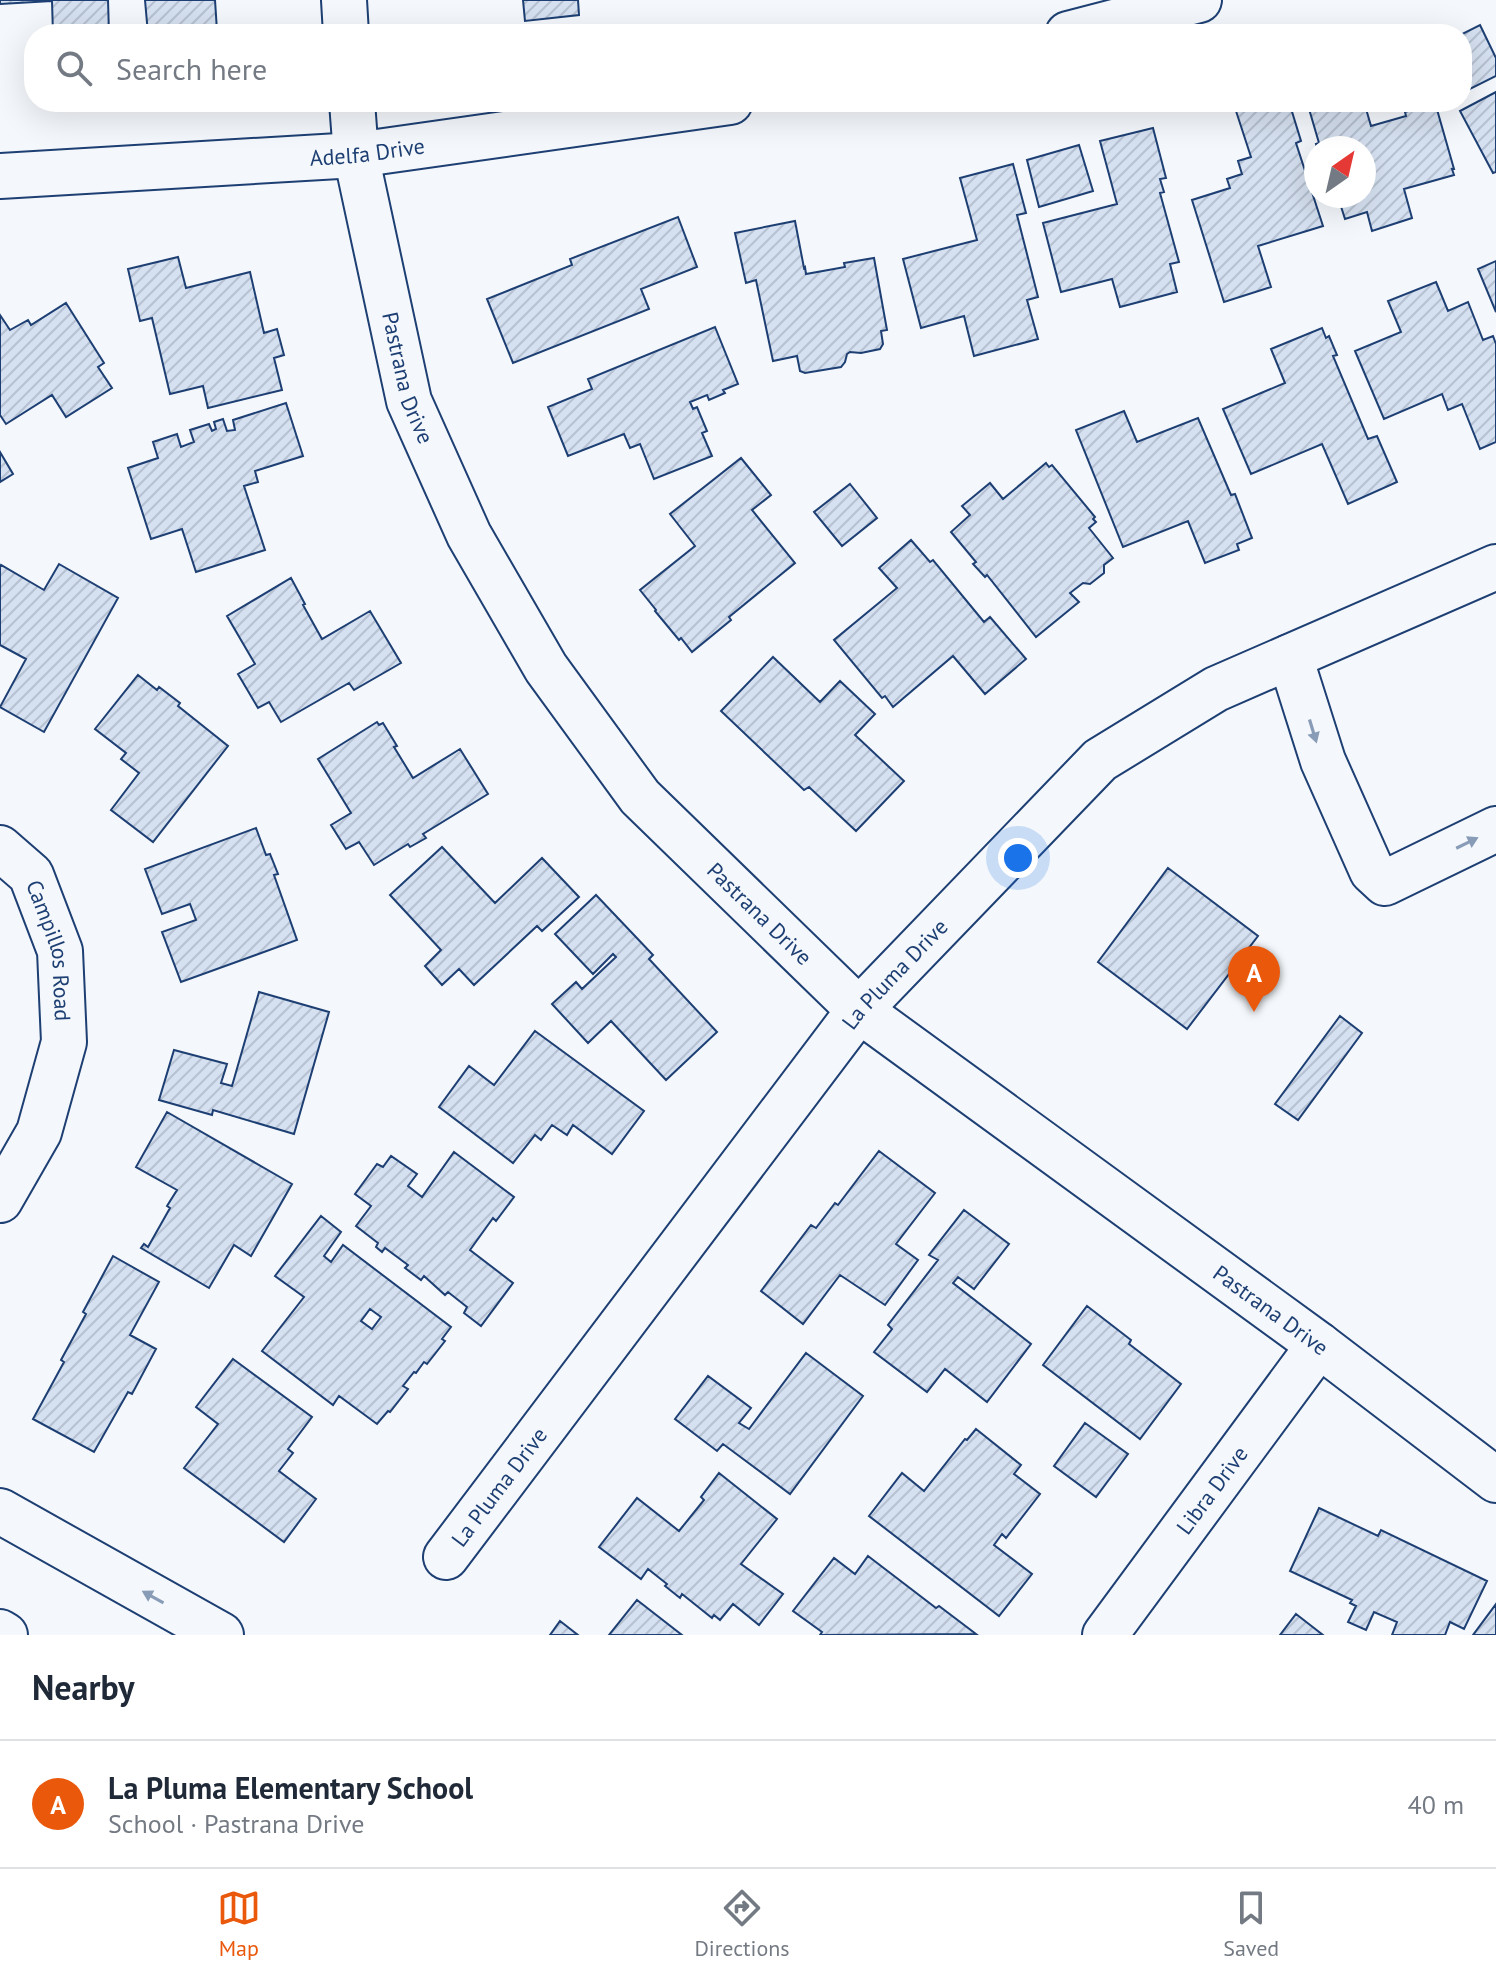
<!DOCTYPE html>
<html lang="en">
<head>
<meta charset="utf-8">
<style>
	body { margin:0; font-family:"PT Sans",sans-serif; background:#f2f2f3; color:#1f2937 }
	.compass { position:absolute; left:1304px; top:136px; width:72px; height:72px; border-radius:50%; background:#fff; box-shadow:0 8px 32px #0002; rotate:34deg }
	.you { position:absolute; left:1018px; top:858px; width:28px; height:28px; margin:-20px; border:6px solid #fff; border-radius:50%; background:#1a73e8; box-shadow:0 0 0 12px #1a73e833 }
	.badge { display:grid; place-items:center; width:52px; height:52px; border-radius:50%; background:#ea580c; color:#fff; font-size:26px; font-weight:700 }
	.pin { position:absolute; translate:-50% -66px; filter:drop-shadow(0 2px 4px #0008) }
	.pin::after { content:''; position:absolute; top:42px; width:28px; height:24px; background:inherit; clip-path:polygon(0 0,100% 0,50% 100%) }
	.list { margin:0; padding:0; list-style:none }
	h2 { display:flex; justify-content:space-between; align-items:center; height:104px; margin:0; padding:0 32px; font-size:34px }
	h2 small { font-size:26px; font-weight:400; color:#747a83 }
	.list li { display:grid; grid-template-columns:52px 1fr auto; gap:24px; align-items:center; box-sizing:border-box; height:128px; padding:0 32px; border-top:2px solid #e0e1e3 }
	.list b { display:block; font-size:30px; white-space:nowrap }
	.list p { margin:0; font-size:26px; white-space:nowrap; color:#747a83 }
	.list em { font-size:26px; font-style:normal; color:#747a83 }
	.icon { flex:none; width:44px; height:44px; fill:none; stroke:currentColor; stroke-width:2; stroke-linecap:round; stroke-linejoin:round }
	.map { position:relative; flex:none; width:1496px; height:1635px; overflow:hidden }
	.search { position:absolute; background:#fff; box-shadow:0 8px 32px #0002; left:24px; right:24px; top:24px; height:88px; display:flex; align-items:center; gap:20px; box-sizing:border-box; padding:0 28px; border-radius:32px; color:#747a83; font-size:30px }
	.sheet { height:232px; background:#fff }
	nav { display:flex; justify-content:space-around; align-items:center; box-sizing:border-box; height:112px; border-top:2px solid #e0e1e3; background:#fff; font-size:22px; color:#747a83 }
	nav a { display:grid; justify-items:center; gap:4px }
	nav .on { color:#ea580c }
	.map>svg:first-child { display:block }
	.building { fill:url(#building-hatch); stroke:#1d3f73; stroke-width:2; fill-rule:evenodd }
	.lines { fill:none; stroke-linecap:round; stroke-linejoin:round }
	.minor-casing { stroke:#1d3f73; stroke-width:48 }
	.major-casing { stroke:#1d3f73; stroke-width:48 }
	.minor { stroke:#f4f7fb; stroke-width:44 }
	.major { stroke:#f4f7fb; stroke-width:44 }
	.oneway { fill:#889bb7 }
	.labels { text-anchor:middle; stroke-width:6; stroke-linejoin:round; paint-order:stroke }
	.street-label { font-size:22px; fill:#1d3f73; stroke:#f4f7fb }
</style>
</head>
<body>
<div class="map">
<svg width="1496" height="1635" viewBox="0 0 1496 1635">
	<defs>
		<pattern id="building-hatch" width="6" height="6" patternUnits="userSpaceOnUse" patternTransform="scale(2)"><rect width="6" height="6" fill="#d5e0f0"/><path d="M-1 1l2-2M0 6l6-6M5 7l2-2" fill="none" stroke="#b6c1d1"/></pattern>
	</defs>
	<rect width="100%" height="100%" fill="#f4f7fb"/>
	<path class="building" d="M0,0H108L109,34H53L52,1L0,4Z
		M145,0H215L217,31H212V34H148Z
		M523,0H578L579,15L525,21Z
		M1480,25L1496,58V76L1462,93V34Z
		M1496,92V172L1493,173L1460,111Z
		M1263,102H1289L1301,141L1296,143L1323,226L1258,246L1271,287L1224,302L1192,200L1230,188L1227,179L1242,174L1238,161L1251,157L1236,111Z
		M1307,102H1364L1371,126L1406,116L1405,112L1431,104L1432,107L1436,106L1454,169H1452L1454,175L1404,189L1412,218L1372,231L1367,212L1345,219L1338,197L1334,198L1333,196H1364V148H1317L1316,144L1319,143Z
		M1153,128L1166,178L1160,179L1164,192L1160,193L1179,262L1170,264L1177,292L1120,307L1112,279L1061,292L1043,223L1117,204L1100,141Z
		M1079,145L1093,191L1039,207L1027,160Z
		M1013,164L1026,213L1017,215L1038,297L1027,300L1038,339L974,356L964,316L921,328L903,259L977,240L960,178Z
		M678,217L697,267L641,289L649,309L513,363L487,299L572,265L570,259Z
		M795,221L804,268L805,267L806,274L845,267L844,263L874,258L887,330L881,331L883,344L880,349L861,353L850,352L847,354L845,362L841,367L805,373L800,371L797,356L773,361L756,280L746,283L735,233Z
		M178,257L186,288L250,272L264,333L277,329L284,355L274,358L282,390L208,408L203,386L170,394L152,318L140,321L128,269Z
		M1496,261V312L1478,269Z
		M1436,282L1448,311L1468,302L1483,340L1493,336L1496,344V442L1480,449L1462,404L1448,410L1442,394L1384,419L1355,351L1401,332L1388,301Z
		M66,303L104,363L98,367L112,388L66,417L52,395L6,424L0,415V315L10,330L28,320L31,325Z
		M715,327L738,384L723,390L725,393L709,400L707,395L690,402L693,409L697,407L707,431L702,433L712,456L654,479L640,444L630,448L624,434L568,456L548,407L592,389L588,379Z
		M1322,328L1326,338L1329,336L1337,355L1333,356L1368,439L1377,436L1397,482L1348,504L1322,444L1251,474L1223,409L1285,383L1271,349Z
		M286,403L303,456L255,471L258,482L244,486L265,550L196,572L182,529L151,539L128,468L158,458L153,442L177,434L181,447L194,442L190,430L209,424L212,431L216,429L214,422L223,419L227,431L235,430L233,420Z
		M1124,411L1137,442L1198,418L1231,495L1235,494L1252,538L1237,544L1239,550L1205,563L1188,521L1123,547L1076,430Z
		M0,452L13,474L0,482Z
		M741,458L771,495L752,510L795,563L729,617L731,620L692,652L681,638L679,640L655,611L656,610L640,590L695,546L670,514Z
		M1046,463L1049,467L1052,465L1095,517L1093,519L1096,522L1089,528L1113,558L1104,565V573L1090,584L1083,583L1070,593L1079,602L1036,637L987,575L985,577L973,564L976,562L951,532L970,515L962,506L990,483L1003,499Z
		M850,484L877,518L842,546L814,512Z
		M911,540L930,562L933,560L984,622L990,617L1026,659L985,694L953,656L893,707L885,696L882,698L834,640L897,588L879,568Z
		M59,564L118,598L44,732L0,707L26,659L0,645V567L1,565L44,590Z
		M291,578L305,604L303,605L322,639L370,611L401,663L354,690L349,683L281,722L269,702L258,708L238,674L255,664L227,616Z
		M773,657L820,702L840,681L875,714L855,735L904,781L856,831L809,787L804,790L721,711Z
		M138,675L157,690L159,687L180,703L178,706L228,746L153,842L111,810L139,773L121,759L126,753L95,729Z
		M377,722L379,725L383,723L397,746L394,747L413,778L460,749L488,794L423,834L426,838L410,847L408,844L374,865L359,842L346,849L331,825L351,813L318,759Z
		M256,828L266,855L270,854L278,874L274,875L297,940L181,982L162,932L196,920L190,904L162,914L145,869Z
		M442,847L495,903L542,858L579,897L542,931L537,926L474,985L459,969L442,985L425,966L441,950L390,895Z
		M1168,868L1258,936L1187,1029L1098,962Z
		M596,895L653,955L649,959L717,1032L666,1080L611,1021L588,1043L552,1004L576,982L582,989L616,957L613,954L593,974L555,934Z
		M259,992L329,1012L294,1134L213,1110L212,1115L159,1100L174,1050L227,1064L221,1083L232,1086Z
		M1340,1016L1362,1033L1298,1120L1275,1104Z
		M535,1031L644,1111L612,1154L573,1125L567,1135L552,1125L541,1140L535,1135L513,1163L439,1107L469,1066L494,1085Z
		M167,1112L292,1184L251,1256L234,1245L209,1288L141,1248L144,1244L148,1247L170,1208L167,1206L177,1190L136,1167Z
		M879,1151L935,1193L896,1244L918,1260L885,1305L840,1275L803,1324L761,1291L811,1225L816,1228L835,1203L838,1205Z
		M454,1152L514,1197L496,1221L493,1218L470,1250L513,1283L481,1326L464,1313L467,1307L448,1292L445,1295L424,1276L421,1280L405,1268L408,1265L385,1248L382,1252L376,1247L378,1243L356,1226L371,1206L355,1194L377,1164L383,1167L391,1156L417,1174L408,1186L422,1197Z
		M964,1210L1009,1244L974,1289L958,1277L953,1283L1031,1344L987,1402L945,1369L927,1392L874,1352L892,1329L888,1325L938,1260L929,1255Z
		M321,1216L341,1232L324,1256L331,1262L343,1245L451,1327L442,1339L445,1341L427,1364L424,1362L416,1373L414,1372L403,1386L408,1389L390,1412L388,1411L377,1424L339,1396L333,1405L262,1351L304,1297L275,1276ZM370,1309L381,1317L372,1329L361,1321Z
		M113,1256L159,1282L130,1335L156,1349L132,1394L128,1392L94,1452L33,1419L64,1362L61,1360L86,1314L83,1312Z
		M1087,1306L1131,1340L1129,1344L1181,1384L1140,1439L1043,1365Z
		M806,1353L863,1396L790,1494L723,1444L717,1451L675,1419L708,1376L751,1408L739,1423L749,1429Z
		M233,1359L312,1417L288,1449L293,1453L279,1471L316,1499L284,1542L184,1468L218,1424L196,1407Z
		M1085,1423L1128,1454L1096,1497L1054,1466Z
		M976,1429L1021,1465L1014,1474L1040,1494L1006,1538L1002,1534L994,1545L1032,1574L999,1616L869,1516L902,1473L924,1491L965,1439L967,1440Z
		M719,1473L777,1519L741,1564L783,1594L759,1625L733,1604L720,1620L714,1615L712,1618L682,1594L680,1598L665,1586L667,1584L648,1569L641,1579L599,1547L637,1498L679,1531L704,1500L701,1497Z
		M1319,1508L1378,1536L1381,1530L1487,1581L1464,1629L1450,1622L1445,1635H1392L1397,1622L1374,1612L1366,1630L1348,1622L1356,1606L1350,1603L1352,1600L1290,1571Z
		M868,1556L936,1608L939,1606L976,1634L820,1635L822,1632L793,1611L834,1558L855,1574Z
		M637,1600L682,1635H609Z
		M1496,1604V1635H1473Z
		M1296,1614L1323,1635H1280Z
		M560,1621L578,1635H550Z"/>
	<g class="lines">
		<g class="minor-casing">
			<g id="minor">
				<path d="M344,0L346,34"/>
				<path d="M1068,34L1199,0"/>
				<path id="s1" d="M352,102L356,155L409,401L469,535L546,668L640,797L859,1010L1319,1345L1496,1480"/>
				<path id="s2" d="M0,176L356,155L730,102"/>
				<path d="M1290,657L1323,761L1372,871L1385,883L1496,829"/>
				<path id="s3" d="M0,848L31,875L60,951L64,1042L39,1132L0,1200"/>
				<path id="s4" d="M446,1557L859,1010L1100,760L1216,689L1496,567"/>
				<path id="s5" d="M1105,1635L1319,1345"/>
			</g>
		</g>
		<g class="major-casing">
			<path id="major" d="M0,1511L221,1635
				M0,1632L5,1635"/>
		</g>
		<use href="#minor" class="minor"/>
		<use href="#major" class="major"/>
	</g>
	<defs><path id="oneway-solid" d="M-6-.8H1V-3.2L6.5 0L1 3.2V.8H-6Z" transform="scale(2)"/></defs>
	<g class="oneway">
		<use href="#oneway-solid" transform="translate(1313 731) rotate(73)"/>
		<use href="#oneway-solid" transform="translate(1467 843) rotate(-26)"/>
		<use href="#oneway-solid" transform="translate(153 1597) rotate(-151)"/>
	</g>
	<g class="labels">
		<g class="street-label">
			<text dy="8" stroke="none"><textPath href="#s2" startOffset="368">Adelfa Drive</textPath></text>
			<text dy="8" stroke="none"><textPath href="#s1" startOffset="282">Pastrana Drive</textPath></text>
			<text dy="8" stroke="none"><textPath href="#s1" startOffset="932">Pastrana Drive</textPath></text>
			<text dy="8" stroke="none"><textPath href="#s3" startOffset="120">Campillos Road</textPath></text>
			<text dy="8" stroke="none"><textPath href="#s4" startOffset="736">La Pluma Drive</textPath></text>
			<text dy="8" stroke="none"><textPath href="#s1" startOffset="1580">Pastrana Drive</textPath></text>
			<text dy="8" stroke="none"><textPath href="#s4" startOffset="88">La Pluma Drive</textPath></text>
			<text dy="8" stroke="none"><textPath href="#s5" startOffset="180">Libra Drive</textPath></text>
		</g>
	</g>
</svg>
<svg class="compass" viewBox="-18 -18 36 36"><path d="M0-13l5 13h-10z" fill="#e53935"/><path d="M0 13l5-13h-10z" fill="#747a83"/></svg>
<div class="you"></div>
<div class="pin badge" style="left:1254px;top:1012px">A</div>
<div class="search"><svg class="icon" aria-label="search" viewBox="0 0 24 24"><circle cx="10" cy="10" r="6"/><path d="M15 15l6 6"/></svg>Search here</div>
</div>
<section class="sheet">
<h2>Nearby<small></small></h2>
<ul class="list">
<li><span class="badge">A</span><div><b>La Pluma Elementary School</b><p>School · Pastrana Drive</p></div><em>40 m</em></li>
</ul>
</section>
<nav>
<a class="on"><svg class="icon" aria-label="map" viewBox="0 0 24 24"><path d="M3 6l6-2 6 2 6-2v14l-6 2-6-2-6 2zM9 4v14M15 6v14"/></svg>Map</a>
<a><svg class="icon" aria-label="directions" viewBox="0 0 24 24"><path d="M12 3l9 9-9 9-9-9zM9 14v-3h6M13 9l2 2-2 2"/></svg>Directions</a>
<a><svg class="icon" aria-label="saved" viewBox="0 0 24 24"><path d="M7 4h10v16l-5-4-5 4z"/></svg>Saved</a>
</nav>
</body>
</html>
